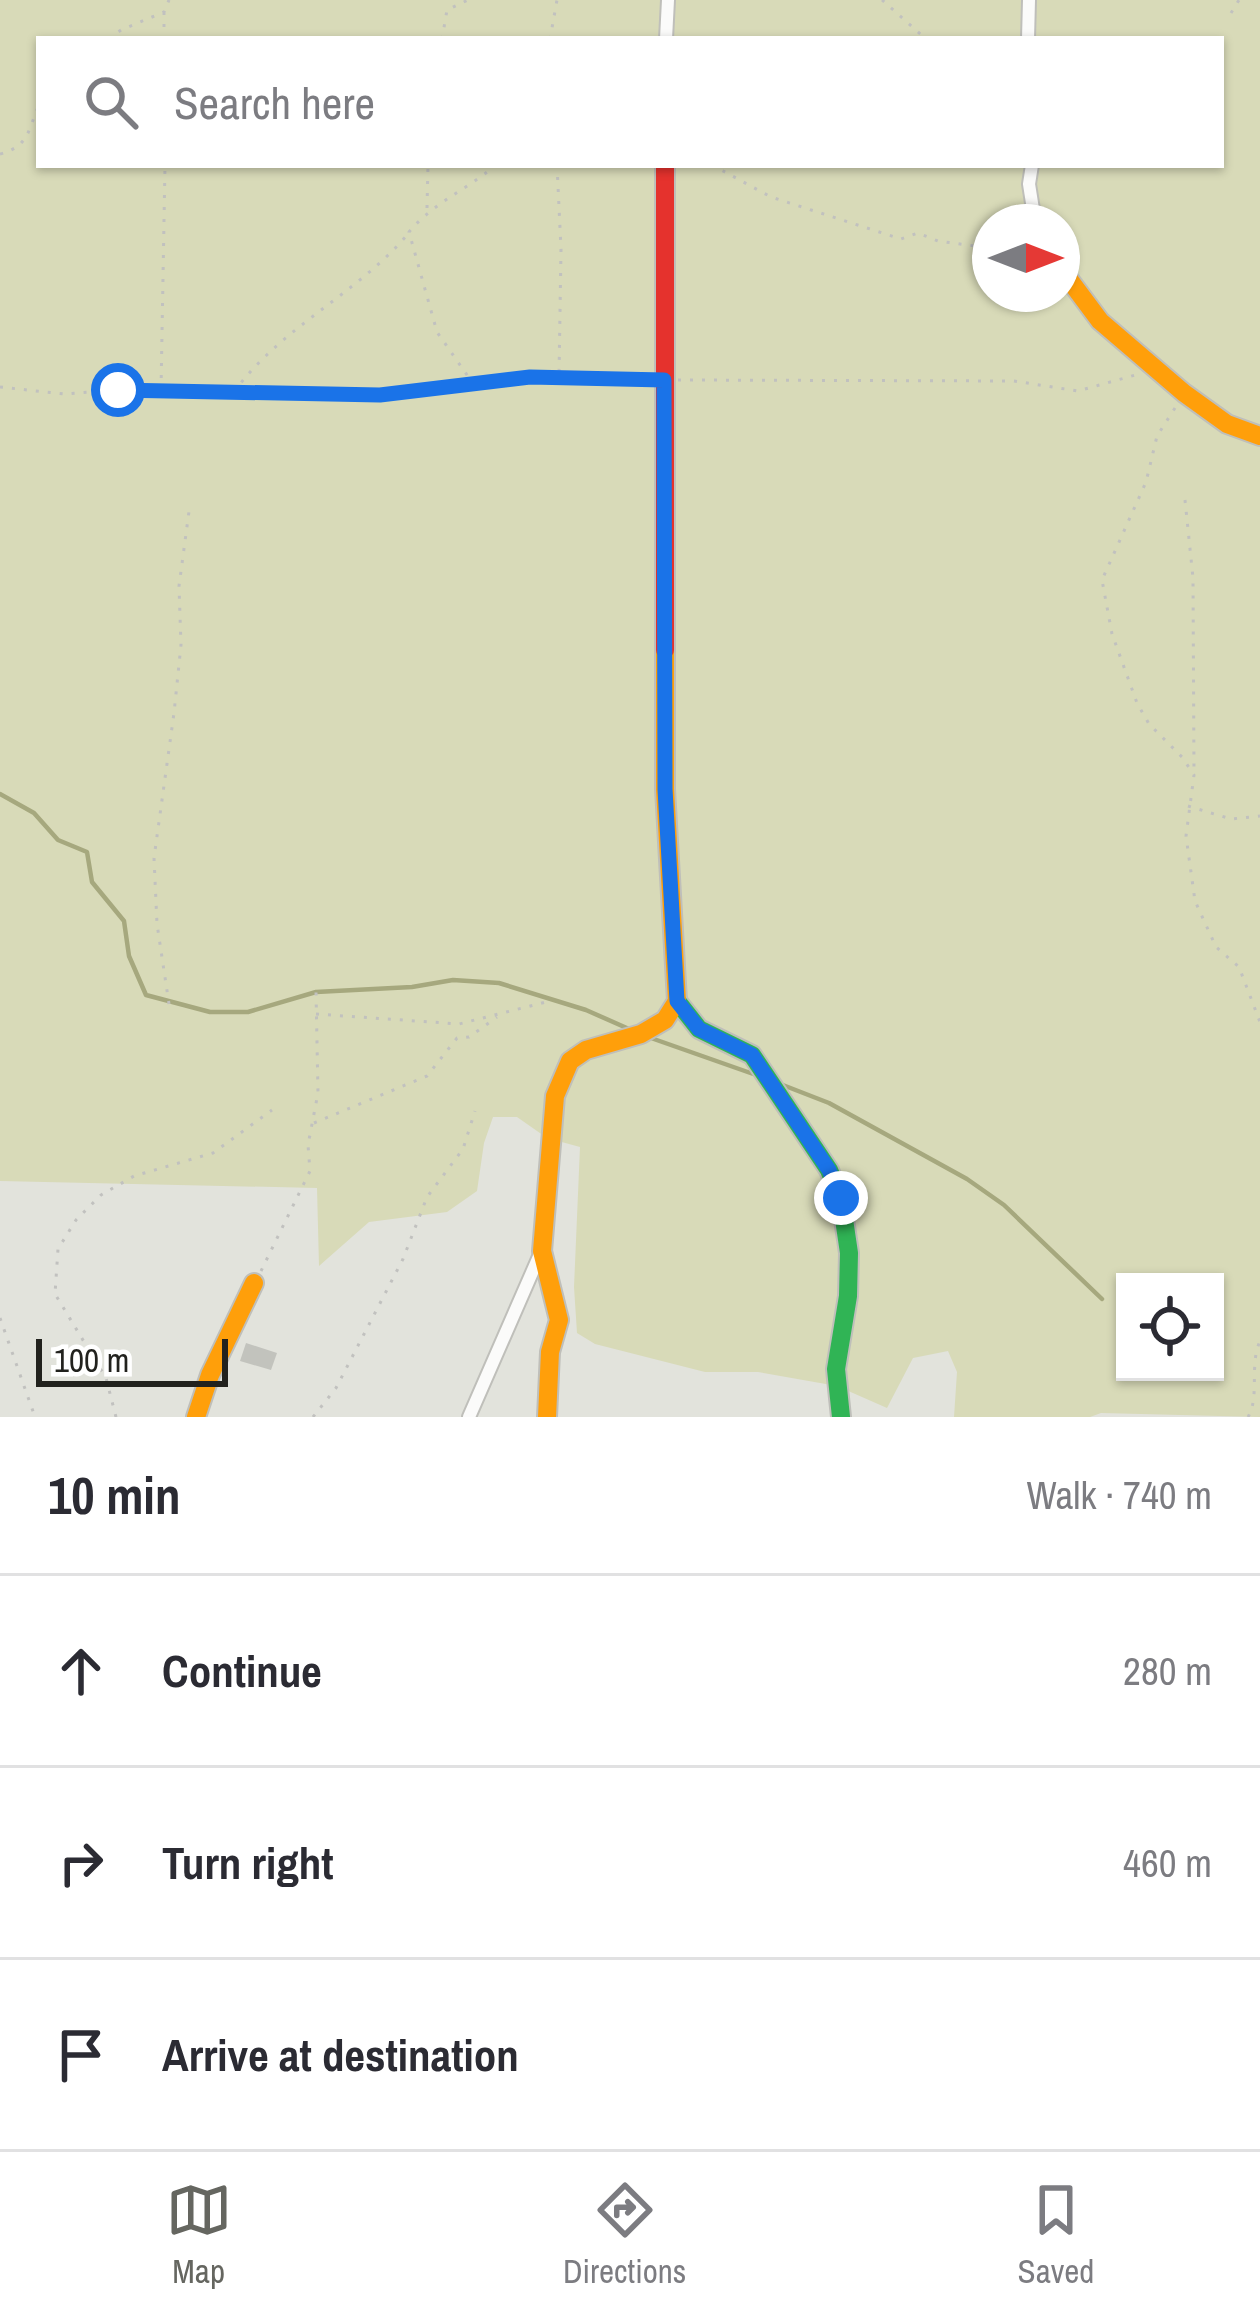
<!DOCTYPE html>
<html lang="en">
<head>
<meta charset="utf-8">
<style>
	body { margin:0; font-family:"Archivo Narrow",sans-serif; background:#f7f7f7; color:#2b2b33 }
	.controls { position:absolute; right:36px; bottom:36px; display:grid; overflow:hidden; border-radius:0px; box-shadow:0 3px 9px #0004 }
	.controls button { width:108px; height:108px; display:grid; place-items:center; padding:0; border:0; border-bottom:3px solid #e1e1e2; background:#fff; color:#2b2b33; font:60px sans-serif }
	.compass { position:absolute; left:972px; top:204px; width:108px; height:108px; border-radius:50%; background:#fff; box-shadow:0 3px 9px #0004; rotate:90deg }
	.scale { position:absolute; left:36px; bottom:30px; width:192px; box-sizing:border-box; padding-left:12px; border:6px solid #22221e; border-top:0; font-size:33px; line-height:42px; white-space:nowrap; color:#22221e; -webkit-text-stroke:9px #fff; paint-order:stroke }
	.stop { position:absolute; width:36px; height:36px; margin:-27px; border:9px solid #1a73e8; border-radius:50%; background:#fff }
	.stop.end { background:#1a73e8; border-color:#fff; box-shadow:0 3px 12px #0008 }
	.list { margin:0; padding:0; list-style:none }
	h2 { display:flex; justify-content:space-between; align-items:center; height:156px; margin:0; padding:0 48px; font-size:51px }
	h2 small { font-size:39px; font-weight:400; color:#7c7c81 }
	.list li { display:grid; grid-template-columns:78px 1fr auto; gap:36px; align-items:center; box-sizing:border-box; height:192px; padding:0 48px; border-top:3px solid #e1e1e2 }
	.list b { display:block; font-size:45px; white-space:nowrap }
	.list em { font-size:39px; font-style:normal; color:#7c7c81 }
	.icon { flex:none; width:66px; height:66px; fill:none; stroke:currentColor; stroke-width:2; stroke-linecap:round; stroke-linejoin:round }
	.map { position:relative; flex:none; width:1260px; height:1417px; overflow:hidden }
	.search { position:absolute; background:#fff; box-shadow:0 3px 9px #0004; left:36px; right:36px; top:36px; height:132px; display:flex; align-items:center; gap:30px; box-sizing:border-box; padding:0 42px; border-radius:0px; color:#7c7c81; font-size:45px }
	.sheet { height:732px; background:#fff }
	nav { display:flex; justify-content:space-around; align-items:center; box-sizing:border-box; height:168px; border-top:3px solid #e1e1e2; background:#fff; font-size:33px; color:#7c7c81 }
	nav a { display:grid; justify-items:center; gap:6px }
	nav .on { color:#656660 }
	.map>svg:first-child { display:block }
	.green { fill:#d8dab8; fill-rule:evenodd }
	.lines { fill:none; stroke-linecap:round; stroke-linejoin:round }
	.stream { stroke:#a6a87e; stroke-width:4.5 }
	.building { fill:#c2c3bd }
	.street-casing { stroke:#bfbfba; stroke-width:16 }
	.fast-casing { stroke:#bfbfba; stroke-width:22 }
	.slow-casing { stroke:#bfbfba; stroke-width:22 }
	.jam-casing { stroke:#bfbfba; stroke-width:22 }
	.path { stroke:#c1c1bf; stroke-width:3; stroke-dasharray:3 9; stroke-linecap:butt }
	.street { stroke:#fbfbfa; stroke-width:12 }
	.fast { stroke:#30b455; stroke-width:18 }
	.slow { stroke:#ff9f0a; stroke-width:18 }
	.jam { stroke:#e5322d; stroke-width:18 }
	.route { stroke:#1a73e8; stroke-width:15 }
</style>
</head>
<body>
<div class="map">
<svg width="1260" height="1417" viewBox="0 0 1260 1417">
	<rect width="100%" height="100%" fill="#e2e3dc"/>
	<path class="green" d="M0,0H1260V1417L1101,1413L1090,1417H954L957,1372L948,1351L913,1358L887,1408L837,1386L758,1372H705L595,1344L577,1333L574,1287L580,1147L547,1138L517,1117H493L484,1143L477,1191L447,1212L369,1222L319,1266L317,1188L0,1181ZM39,39H1221V165H39ZM990,222H1062V294H990ZM1125,1282H1215V1372H1125Z"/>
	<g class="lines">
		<path class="stream" d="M0,794L34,813L58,840L87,852L92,882L124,921L129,956L146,995L210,1012H248L316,992L412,987L453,980L499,983L586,1010L629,1029
			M651,1038L759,1076
			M775,1082L829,1103L967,1179L1004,1205L1102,1299"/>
	</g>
	<path class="building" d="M246,1343L277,1353L271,1370L240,1361Z"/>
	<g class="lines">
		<g class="street-casing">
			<path id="street" d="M666,39L668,0
				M1028,39L1029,0
				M1032,165L1029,184L1035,222
				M469,1417L541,1252"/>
		</g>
		<g class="fast-casing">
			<path id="fast" d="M677,1001L699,1029L752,1055L829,1170L841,1199L849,1253L848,1296L836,1369L841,1417"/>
		</g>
		<g class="slow-casing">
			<path id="slow" d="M1062,270L1100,321L1184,393L1227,424L1260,436
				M196,1417L210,1375L254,1283
				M547,1417L550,1352L559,1320L542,1251L555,1096L570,1061L586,1050L641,1034L665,1020L677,1001L665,789V650"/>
		</g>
		<g class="jam-casing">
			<path id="jam" d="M665,165V650"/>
		</g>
		<path class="path" d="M882,0L926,39
			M164,12V39
			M1231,13L1239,0
			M109,39L121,30L164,12L169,0
			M442,39L447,10L468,0
			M550,39L557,0
			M0,154C30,146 28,129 39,105
			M557,165L561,249L559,375
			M712,165L771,197L901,239L918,233L938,241L990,248
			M427,208L428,165
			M678,380L1014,381L1078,391L1139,374
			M474,385L437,332L409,232C434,202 465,191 496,165
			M0,387L64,394L118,390L380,395L530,378L650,381
			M161,390L165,165
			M234,392C281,327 356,295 408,234
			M1175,408L1157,436L1146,482L1102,580L1112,634L1137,703L1149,724L1182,757L1194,775L1186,836L1195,901L1216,947L1239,967L1260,1022
			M1185,500L1193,578L1194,774
			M1188,806L1231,819L1260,816
			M169,1004L157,924L154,858L174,713L181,645L179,586L190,504
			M316,1014L459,1024L550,1001
			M314,1123L427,1076L457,1038L469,1037L497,1017
			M261,1271L310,1171L308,1145L318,1093L316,992
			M0,1318L35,1417
			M116,1417L106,1378L55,1294L58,1249L76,1220L101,1195L134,1176L213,1153L272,1110
			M313,1417L336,1388L403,1259L427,1197L463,1149L475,1111
			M1248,1417C1260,1397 1249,1365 1260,1341"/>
		<use href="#street" class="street"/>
		<use href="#fast" class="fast"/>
		<use href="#slow" class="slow"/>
		<use href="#jam" class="jam"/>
	</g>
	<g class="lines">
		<path class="route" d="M118,390L380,395L530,377L664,380L665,789L677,1001L699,1029L752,1055L829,1170L841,1198"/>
	</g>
</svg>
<div class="controls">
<button><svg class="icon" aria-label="locate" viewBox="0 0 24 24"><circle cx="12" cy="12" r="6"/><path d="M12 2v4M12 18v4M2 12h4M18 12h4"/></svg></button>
</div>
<svg class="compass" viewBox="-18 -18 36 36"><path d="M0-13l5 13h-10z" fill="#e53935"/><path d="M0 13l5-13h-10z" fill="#7c7c81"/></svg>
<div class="scale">100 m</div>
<div class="stop" style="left:118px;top:390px"></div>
<div class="stop end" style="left:841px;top:1198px"></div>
<div class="search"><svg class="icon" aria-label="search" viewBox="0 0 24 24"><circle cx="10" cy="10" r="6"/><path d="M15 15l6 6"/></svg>Search here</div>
</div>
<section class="sheet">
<h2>10 min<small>Walk · 740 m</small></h2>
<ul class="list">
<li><svg class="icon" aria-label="ahead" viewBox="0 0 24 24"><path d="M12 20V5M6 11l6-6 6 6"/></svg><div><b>Continue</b></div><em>280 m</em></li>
<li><svg class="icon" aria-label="right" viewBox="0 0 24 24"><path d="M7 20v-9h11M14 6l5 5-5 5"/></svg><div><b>Turn right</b></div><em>460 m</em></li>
<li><svg class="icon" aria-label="arrive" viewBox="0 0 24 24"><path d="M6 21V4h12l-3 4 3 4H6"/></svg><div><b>Arrive at destination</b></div></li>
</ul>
</section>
<nav>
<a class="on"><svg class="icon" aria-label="map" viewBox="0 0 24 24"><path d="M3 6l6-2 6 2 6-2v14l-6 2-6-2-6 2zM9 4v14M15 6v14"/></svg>Map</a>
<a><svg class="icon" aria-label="directions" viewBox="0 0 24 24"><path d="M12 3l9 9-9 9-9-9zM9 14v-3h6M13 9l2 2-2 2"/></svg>Directions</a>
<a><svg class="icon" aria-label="saved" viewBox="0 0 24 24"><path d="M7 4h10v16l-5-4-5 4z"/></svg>Saved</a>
</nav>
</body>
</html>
